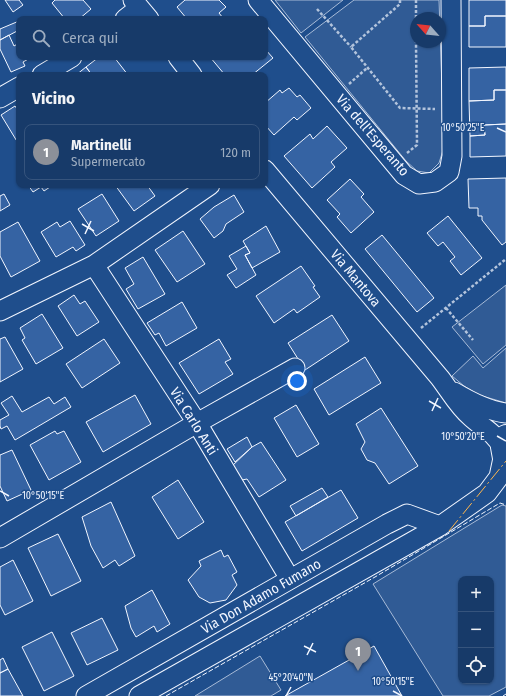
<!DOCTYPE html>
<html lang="it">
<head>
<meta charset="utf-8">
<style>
	body { margin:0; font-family:"Fira Sans Condensed",sans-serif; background:#244571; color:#f1f3f6 }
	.controls { position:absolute; right:12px; bottom:12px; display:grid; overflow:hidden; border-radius:8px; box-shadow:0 1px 3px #0004 }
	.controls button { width:36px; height:36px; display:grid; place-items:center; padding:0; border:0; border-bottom:1px solid #36547d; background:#173a69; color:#f1f3f6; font:20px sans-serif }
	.compass { position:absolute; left:410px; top:12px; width:36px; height:36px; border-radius:50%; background:#173a69; box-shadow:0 1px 3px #0004; rotate:297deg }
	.you { position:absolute; left:297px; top:381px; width:14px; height:14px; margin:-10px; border:3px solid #fff; border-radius:50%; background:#1a73e8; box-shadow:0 0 0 6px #1a73e833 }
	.badge { display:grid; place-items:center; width:26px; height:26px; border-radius:50%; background:#8c9099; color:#fff; font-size:13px; font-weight:700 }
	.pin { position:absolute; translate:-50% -33px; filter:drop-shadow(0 1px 2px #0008) }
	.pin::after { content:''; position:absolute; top:21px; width:14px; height:12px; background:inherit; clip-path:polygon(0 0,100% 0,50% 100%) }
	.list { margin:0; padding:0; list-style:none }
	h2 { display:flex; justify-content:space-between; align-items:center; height:52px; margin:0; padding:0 16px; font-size:17px }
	h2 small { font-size:13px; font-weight:400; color:#9eadc0 }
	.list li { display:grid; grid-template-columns:26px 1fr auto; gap:12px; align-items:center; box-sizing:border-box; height:56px; margin:0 8px 8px; padding:0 8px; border:1px solid #36547d; border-radius:8px }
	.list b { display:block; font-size:15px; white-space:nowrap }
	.list p { margin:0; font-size:13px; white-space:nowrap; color:#9eadc0 }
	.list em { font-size:13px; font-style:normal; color:#9eadc0 }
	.icon { flex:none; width:22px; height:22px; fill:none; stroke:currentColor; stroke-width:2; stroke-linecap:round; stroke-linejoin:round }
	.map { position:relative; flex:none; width:506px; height:696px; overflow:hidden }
	.search { position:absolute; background:#173a69; box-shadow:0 1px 3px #0004; left:16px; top:16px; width:252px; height:44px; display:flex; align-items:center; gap:10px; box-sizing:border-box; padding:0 14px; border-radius:8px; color:#9eadc0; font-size:15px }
	.panel { position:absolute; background:#173a69; box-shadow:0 1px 3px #0004; left:16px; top:72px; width:252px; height:116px; border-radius:8px }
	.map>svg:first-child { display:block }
	.built { fill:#305b95; stroke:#a8bbd7; fill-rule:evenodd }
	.building { fill:#3563a3; stroke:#f2f6ff }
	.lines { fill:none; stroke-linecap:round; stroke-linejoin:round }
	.minor-casing { stroke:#f2f6ff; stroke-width:21 }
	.major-casing { stroke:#f2f6ff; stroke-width:24 }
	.path { stroke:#b3c4dc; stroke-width:2.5; stroke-dasharray:3 2; stroke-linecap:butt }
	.minor { stroke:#1f4e8c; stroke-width:19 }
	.major { stroke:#1f4e8c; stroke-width:22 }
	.fence { stroke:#f2f6ff; stroke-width:1; stroke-dasharray:5 2; stroke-linecap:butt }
	.power { stroke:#ffb74d; stroke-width:1; stroke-dasharray:14 3 2 3; stroke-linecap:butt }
	.ticks { fill:none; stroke:#f2f6ff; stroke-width:1.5 }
	.labels { text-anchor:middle; stroke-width:3; stroke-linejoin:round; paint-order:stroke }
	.street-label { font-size:14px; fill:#f2f6ff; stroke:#1f4e8c }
	.ticks-label { font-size:10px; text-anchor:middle; fill:#f2f6ff; stroke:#1f4e8c; stroke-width:3; stroke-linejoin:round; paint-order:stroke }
</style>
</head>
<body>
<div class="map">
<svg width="506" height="696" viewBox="0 0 506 696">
	<rect width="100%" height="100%" fill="#1f4e8c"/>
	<path class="built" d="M275,0H343L301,33Z
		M354,0H439L444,147L439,163L429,173L417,171L406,161L305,37ZM416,18H440V42H416Z
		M506,285V345L483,364L452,327Z
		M506,348V403L479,395L464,386L452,376L473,356L483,368Z
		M502,505L506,506V687L489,696H443L373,584ZM461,579H491V681H461Z
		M260,656L281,690L271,696H195Z"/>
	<path class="building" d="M5,0H19L23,5L13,12Z
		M55,0H83L91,9L79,19H65L52,3Z
		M185,0H219L226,7L219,13L223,18L222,19H187L177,7Z
		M469,0H506V16H485V26H469Z
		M485,16H506V47H469V26H485Z
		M19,21V30L0,40V29Z
		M9,35L14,46L19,43V57H32L23,62L25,66L11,72L0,49V40Z
		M265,49L273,58L252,75H225L210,57H265Z
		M99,57H114L128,75H92L86,67Z
		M86,67L92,75H76Z
		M506,67V90H494V100L469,101V68Z
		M289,88L297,97L300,95L311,108L297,120L294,117L274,135L265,125V103L280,90L282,93Z
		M494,90H506V124L484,125L485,135L470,136L469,101L494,100Z
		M15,106L17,109L19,107V143H18L1,115Z
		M506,124V156L470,157V136L485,135L484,125Z
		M327,126L347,148L331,162L335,167L312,188L284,156L310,134L313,139Z
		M506,178V242L502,245L482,220V216H478V208H469L468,179Z
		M350,179L364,194L361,197L374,212L351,233L337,217L340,214L327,200Z
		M28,185H53L44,191L41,187L33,192Z
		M115,185H147L155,196L134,211Z
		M4,194L10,205L0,211V196Z
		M102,194L119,221L96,236L78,209Z
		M234,195L244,212L226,224L223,231L214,238L200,219L214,207Z
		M448,216L482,258L461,275L450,261L455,257L443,242L438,246L427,233Z
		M70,221L85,245L76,251L73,247L56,257L41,232L57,222L60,227Z
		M18,222L40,261L11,277L0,256V232Z
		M266,226L280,252L252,268L245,255L250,253L243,241Z
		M183,231L205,264L177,282L155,250Z
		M382,235L434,298L417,312L365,249Z
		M246,246L250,253L245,255L256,275L236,288L227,275L237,269L229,256Z
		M143,257L165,294L138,309L126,289L134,284L125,268Z
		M301,266L315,286L313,287L320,297L297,313L294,309L274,323L256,296Z
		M74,295L80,304L85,301L99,322L77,336L58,306Z
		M182,302L197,328L166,346L159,333L155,335L147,323Z
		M42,314L63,348L36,364L22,340L25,338L20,328Z
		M332,315L349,341L305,370L288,343Z
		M5,337L23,369L0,382V339Z
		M104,339L120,363L82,388L66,364Z
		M219,339L231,359L225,362L233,374L199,394L179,363Z
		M365,357L381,383L329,415L314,389Z
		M135,395L151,424L103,452L86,422Z
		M12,396L22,412L49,397L54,404L65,397L71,407L15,440L7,426L1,429L0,426V420L9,415L1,403Z
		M296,405L319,444L297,457L274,418Z
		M381,408L418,466L389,484L375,463L367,460L361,449L365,442L356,424Z
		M55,431L57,434L64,431L81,462L49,480L30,445Z
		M247,437L252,447L235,462L227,449Z
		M261,442L286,480L259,497L247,479L242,480L232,466L252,447Z
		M12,450L31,490L7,501L0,486V455Z
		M178,480L204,522L178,539L152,497Z
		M322,488L328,497L296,516L290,506Z
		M341,490L358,518L302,551L285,522Z
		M111,502L135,556L119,566L115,560L103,568L91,546L82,517Z
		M58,534L81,581L51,596L28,548Z
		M221,550L224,557L228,555L237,572L232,575L237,585L226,600L210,603L199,597L188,580L201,566L199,561Z
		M13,560L33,601L5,615L0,605V567Z
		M152,590L170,624L157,632L154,626L136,637L131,628L125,606Z
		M102,618L118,650L87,665L71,633Z
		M52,632L74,676L44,691L22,647Z
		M374,646L402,696H285Z
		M3,658L8,669L0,673V660Z
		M8,669L23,696H0V673Z"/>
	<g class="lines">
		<g class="minor-casing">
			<path id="minor" d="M133,0L149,19
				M258,0L404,175L419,184L435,182L449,172L452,156L451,0
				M125,19L139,8
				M178,57L192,75
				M42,75L72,57
				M0,98L19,87
				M265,170L440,378C450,391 458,406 471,417C483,428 494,432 502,447
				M94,265L197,423L290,579
				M0,311L94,265L210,185
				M454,392C469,401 488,411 506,413
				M0,538L197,423L295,368
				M86,696L387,524L407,514L440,526
				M139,696L440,526L487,493L499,477L503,458"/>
		</g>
		<g class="major-casing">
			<path id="major" d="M506,436L502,447L506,469"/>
		</g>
		<path class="path" d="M400,0V4L351,47L400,108L435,109
			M416,0V23
			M317,9L351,47
			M349,84L367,68
			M407,153L417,145L416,42
			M446,308L473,340
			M421,328L506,259"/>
		<use href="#minor" class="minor"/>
		<use href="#major" class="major"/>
		<path class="fence" d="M166,696L375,577L500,503L506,505
			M503,696L506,694"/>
		<path class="power" d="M449,531L506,461"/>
	</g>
	<path class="ticks" d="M497,128L506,132M82,224L94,231M85,234L91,221M429,401L441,408M432,411L438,398M497,436L506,441M0,491L9,496M304,646L316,652M307,655L313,643M393,691L402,696M286,696L291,687"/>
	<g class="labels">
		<g class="street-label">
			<text transform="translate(373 135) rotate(49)" y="5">Via dell'Esperanto</text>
			<text transform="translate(356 278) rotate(50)" y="5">Via Mantova</text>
			<text transform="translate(194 421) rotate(58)" y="5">Via Carlo Anti</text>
			<text transform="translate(261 596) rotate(-30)" y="5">Via Don Adamo Fumano</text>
		</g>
	</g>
	<g class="ticks-label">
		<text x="463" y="131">10°50'25"E</text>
		<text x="463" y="440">10°50'20"E</text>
		<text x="43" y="499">10°50'15"E</text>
		<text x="291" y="681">45°20'40"N</text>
		<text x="393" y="685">10°50'15"E</text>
	</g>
</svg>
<div class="controls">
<button>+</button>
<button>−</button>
<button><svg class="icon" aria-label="locate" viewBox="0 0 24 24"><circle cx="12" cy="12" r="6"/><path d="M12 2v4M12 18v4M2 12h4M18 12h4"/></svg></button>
</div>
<svg class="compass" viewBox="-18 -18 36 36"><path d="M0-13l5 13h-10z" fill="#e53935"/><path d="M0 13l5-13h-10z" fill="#9eadc0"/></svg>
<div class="you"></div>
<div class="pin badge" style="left:358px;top:671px">1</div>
<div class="search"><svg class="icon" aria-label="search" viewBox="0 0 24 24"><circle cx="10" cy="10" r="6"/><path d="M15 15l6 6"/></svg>Cerca qui</div>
<section class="panel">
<h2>Vicino<small></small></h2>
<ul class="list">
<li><span class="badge">1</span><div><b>Martinelli</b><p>Supermercato</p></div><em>120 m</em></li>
</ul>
</section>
</div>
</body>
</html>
